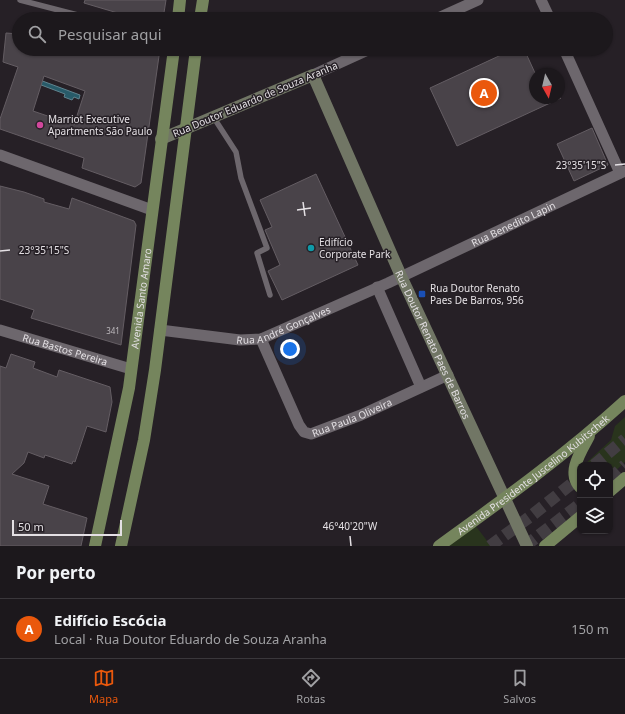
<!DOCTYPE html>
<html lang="pt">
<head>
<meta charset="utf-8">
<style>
	body { margin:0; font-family:"Noto Sans",sans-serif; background:#292529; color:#f1f3f6 }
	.controls { position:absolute; right:12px; bottom:12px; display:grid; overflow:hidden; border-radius:8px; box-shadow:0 1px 3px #0004 }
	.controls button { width:36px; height:36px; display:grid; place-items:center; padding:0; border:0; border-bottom:1px solid #3a373b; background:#1c181c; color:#f1f3f6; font:20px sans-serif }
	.compass { position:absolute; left:529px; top:68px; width:36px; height:36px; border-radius:50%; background:#1c181c; box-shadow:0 1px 3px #0004; rotate:172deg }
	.scale { position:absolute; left:12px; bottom:10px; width:110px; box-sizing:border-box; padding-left:4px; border:2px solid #e4e0e4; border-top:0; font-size:11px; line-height:14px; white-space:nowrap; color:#e4e0e4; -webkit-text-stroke:3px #262026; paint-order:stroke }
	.you { position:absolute; left:290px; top:349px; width:14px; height:14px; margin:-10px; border:3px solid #fff; border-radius:50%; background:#1a73e8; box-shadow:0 0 0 6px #1a73e833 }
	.badge { display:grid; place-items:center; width:26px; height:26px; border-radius:50%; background:#ea580c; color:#fff; font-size:13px; font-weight:700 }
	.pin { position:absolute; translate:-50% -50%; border:2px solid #fff; box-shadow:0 1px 4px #0006 }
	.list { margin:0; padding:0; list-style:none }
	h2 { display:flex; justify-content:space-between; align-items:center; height:52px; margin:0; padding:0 16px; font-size:17px }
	h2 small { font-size:13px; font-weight:400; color:#a0a0a3 }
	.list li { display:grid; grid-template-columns:26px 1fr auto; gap:12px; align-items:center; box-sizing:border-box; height:60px; padding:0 16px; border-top:1px solid #3a373b }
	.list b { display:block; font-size:15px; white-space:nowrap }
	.list p { margin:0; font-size:13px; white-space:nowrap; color:#a0a0a3 }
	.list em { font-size:13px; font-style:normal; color:#a0a0a3 }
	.icon { flex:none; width:22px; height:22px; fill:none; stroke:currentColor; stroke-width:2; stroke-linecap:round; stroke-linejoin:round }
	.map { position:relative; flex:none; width:625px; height:546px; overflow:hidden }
	.search { position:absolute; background:#1c181c; box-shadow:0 1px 3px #0004; left:12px; right:12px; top:12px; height:44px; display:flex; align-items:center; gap:10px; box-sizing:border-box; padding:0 14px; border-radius:22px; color:#a0a0a3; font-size:15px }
	.sheet { height:112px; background:#1c181c }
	nav { display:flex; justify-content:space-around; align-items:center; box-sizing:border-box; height:56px; border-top:1px solid #3a373b; background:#1c181c; font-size:11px; color:#a0a0a3 }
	nav a { display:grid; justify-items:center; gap:2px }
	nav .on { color:#ea580c }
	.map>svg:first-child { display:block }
	.green { fill:#29341d }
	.water { fill:#285b69; stroke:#60838e }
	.building { fill:#494349; stroke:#645d63; fill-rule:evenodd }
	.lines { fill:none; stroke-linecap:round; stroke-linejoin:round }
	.highway-tunnel { stroke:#423d42; stroke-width:12; stroke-dasharray:12 6; stroke-linecap:butt }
	.lane { stroke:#6d676d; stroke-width:5.5 }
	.street { stroke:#6d676d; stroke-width:11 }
	.secondary { stroke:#717665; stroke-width:12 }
	.primary { stroke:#75855d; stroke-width:12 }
	.ticks { fill:none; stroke:#e4e0e4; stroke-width:1.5 }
	.hotel-dot { fill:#d1479c; stroke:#262026; stroke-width:1.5 }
	.culture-dot { fill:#0f9aa8; stroke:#262026; stroke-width:1.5 }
	.transit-dot { fill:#1a4fb4; stroke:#262026; stroke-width:1.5 }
	.labels { text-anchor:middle; stroke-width:3; stroke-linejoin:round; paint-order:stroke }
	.number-label { font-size:8px; fill:#bdb9bd }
	.street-label { font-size:10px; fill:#e4e0e4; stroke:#262026 }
	.poi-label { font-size:10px; fill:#e4e0e4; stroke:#262026; text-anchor:start }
	.ticks-label { font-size:10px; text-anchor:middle; fill:#e4e0e4; stroke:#262026; stroke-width:3; stroke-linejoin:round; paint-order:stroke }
</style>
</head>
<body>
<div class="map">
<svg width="625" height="546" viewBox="0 0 625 546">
	<rect width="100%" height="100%" fill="#262026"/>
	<path class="green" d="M625,417V462L610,476V465H584L611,440L615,426Z
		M475,525L491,546H445Z"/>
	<path class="water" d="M29,76L80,95L79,99L74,97L72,100L64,97L65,94L28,80Z"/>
	<path class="building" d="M85,0H166L163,19H138L84,3Z
		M6,33L19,34V49H160L141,183L135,187L82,168L84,158L0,129V119L18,67L3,62ZM44,76L85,91L74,125L33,111Z
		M514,49H524L535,73V98H561L457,146L430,88Z
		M592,128L608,165L574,181L557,144Z
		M316,174L358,265L282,300L268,271L280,265L265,230L272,227L260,200Z
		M0,186L24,192L44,199V202L69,209L72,198L134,221L136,225L121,345L31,318L34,310L0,299Z
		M11,354L35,362L33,368L57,377L59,370L110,387L112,402L106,432L87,426L75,462L73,461L72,464L45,455L44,458L28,452L24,463L12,474L49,486L43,504L87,518L81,546H0V366L6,368Z"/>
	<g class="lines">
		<path class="highway-tunnel" d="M594,465L625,439
			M610,479L625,465
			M490,546L531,516L580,477
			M525,546L580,504"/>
		<path class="lane" d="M20,0L93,19
			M214,118L236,152L241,178L267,248L257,253L270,295"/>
		<g class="street">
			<path d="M541,0L550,19"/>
			<path d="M436,19L478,0"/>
			<path d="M564,49L620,173"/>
			<path d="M313,75L370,49"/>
			<path d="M0,155L152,210"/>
			<path d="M377,287L421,387"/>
			<path id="s1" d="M0,330L131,369"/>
			<path id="s2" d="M160,330L240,340L261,339L388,283L625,171"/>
			<path id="s3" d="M261,339L299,425L304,432L311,434L361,415L448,375"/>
		</g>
		<path class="secondary" id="s4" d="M161,139L313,75L401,276L527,546"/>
		<g class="primary">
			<path d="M178,19L180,0"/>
			<path d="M200,19L203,0"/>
			<path d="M580,487C566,472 582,450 589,436"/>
			<path d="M610,491L625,478"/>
			<path id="s5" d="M95,546L129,388L174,49"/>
			<path d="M121,546L144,440L155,370L196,49"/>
			<path id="s6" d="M439,546C503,500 567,454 625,401"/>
			<path d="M545,546L580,517"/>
		</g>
	</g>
	<path class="ticks" d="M615,165L625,164M303,202L305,216M297,210L311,208M0,251L10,250M350,536L351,546"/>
	<circle class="hotel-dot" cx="40" cy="125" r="4"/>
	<circle class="culture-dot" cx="311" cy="248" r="4"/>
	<rect class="transit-dot" x="418" y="290" width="8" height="8" rx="2"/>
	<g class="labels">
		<g class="number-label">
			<text x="113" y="334">341</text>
		</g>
		<g class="street-label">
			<text transform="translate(255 99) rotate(-23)" y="4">Rua Doutor Eduardo de Souza Aranha</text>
			<text dy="4" stroke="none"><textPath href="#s2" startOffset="379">Rua Benedito Lapin</textPath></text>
			<text dy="4" stroke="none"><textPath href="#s5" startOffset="252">Avenida Santo Amaro</textPath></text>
			<text dy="4" stroke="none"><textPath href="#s2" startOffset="127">Rua André Gonçalves</textPath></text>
			<text dy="4" stroke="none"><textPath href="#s4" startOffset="460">Rua Doutor Renato Paes de Barros</textPath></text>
			<text dy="4" stroke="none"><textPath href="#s1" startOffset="68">Rua Bastos Pereira</textPath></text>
			<text dy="4" stroke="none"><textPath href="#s3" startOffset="154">Rua Paula Oliveira</textPath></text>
			<text dy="4" stroke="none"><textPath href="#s6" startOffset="118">Avenida Presidente Juscelino Kubitschek</textPath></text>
		</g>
		<g class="poi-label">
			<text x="48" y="123">Marriot Executive<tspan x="48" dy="12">Apartments São Paulo</tspan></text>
			<text x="319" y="246">Edifício<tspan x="319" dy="12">Corporate Park</tspan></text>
			<text x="430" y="292">Rua Doutor Renato<tspan x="430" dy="12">Paes De Barros, 956</tspan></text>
		</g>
	</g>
	<g class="ticks-label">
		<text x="581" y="169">23°35'15"S</text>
		<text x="44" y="254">23°35'15"S</text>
		<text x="350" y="530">46°40'20"W</text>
	</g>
</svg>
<div class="controls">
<button><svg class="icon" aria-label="locate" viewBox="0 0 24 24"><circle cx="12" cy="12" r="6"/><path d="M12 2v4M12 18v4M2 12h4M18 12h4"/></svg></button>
<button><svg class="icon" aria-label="layers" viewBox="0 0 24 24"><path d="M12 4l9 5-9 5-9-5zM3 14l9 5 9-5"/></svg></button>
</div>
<svg class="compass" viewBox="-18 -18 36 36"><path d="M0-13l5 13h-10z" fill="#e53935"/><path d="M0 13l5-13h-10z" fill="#a0a0a3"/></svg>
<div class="scale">50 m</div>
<div class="you"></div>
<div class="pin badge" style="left:484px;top:93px">A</div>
<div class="search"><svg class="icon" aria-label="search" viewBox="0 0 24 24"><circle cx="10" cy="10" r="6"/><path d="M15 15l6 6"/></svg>Pesquisar aqui</div>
</div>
<section class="sheet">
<h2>Por perto<small></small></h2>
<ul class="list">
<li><span class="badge">A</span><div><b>Edifício Escócia</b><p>Local · Rua Doutor Eduardo de Souza Aranha</p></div><em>150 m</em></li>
</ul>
</section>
<nav>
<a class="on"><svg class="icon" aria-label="map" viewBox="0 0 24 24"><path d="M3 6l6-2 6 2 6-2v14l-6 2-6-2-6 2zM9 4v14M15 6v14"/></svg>Mapa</a>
<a><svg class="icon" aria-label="directions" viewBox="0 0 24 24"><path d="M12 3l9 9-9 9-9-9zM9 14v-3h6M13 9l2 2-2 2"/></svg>Rotas</a>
<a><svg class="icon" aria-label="saved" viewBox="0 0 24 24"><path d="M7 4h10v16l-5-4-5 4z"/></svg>Salvos</a>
</nav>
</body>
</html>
